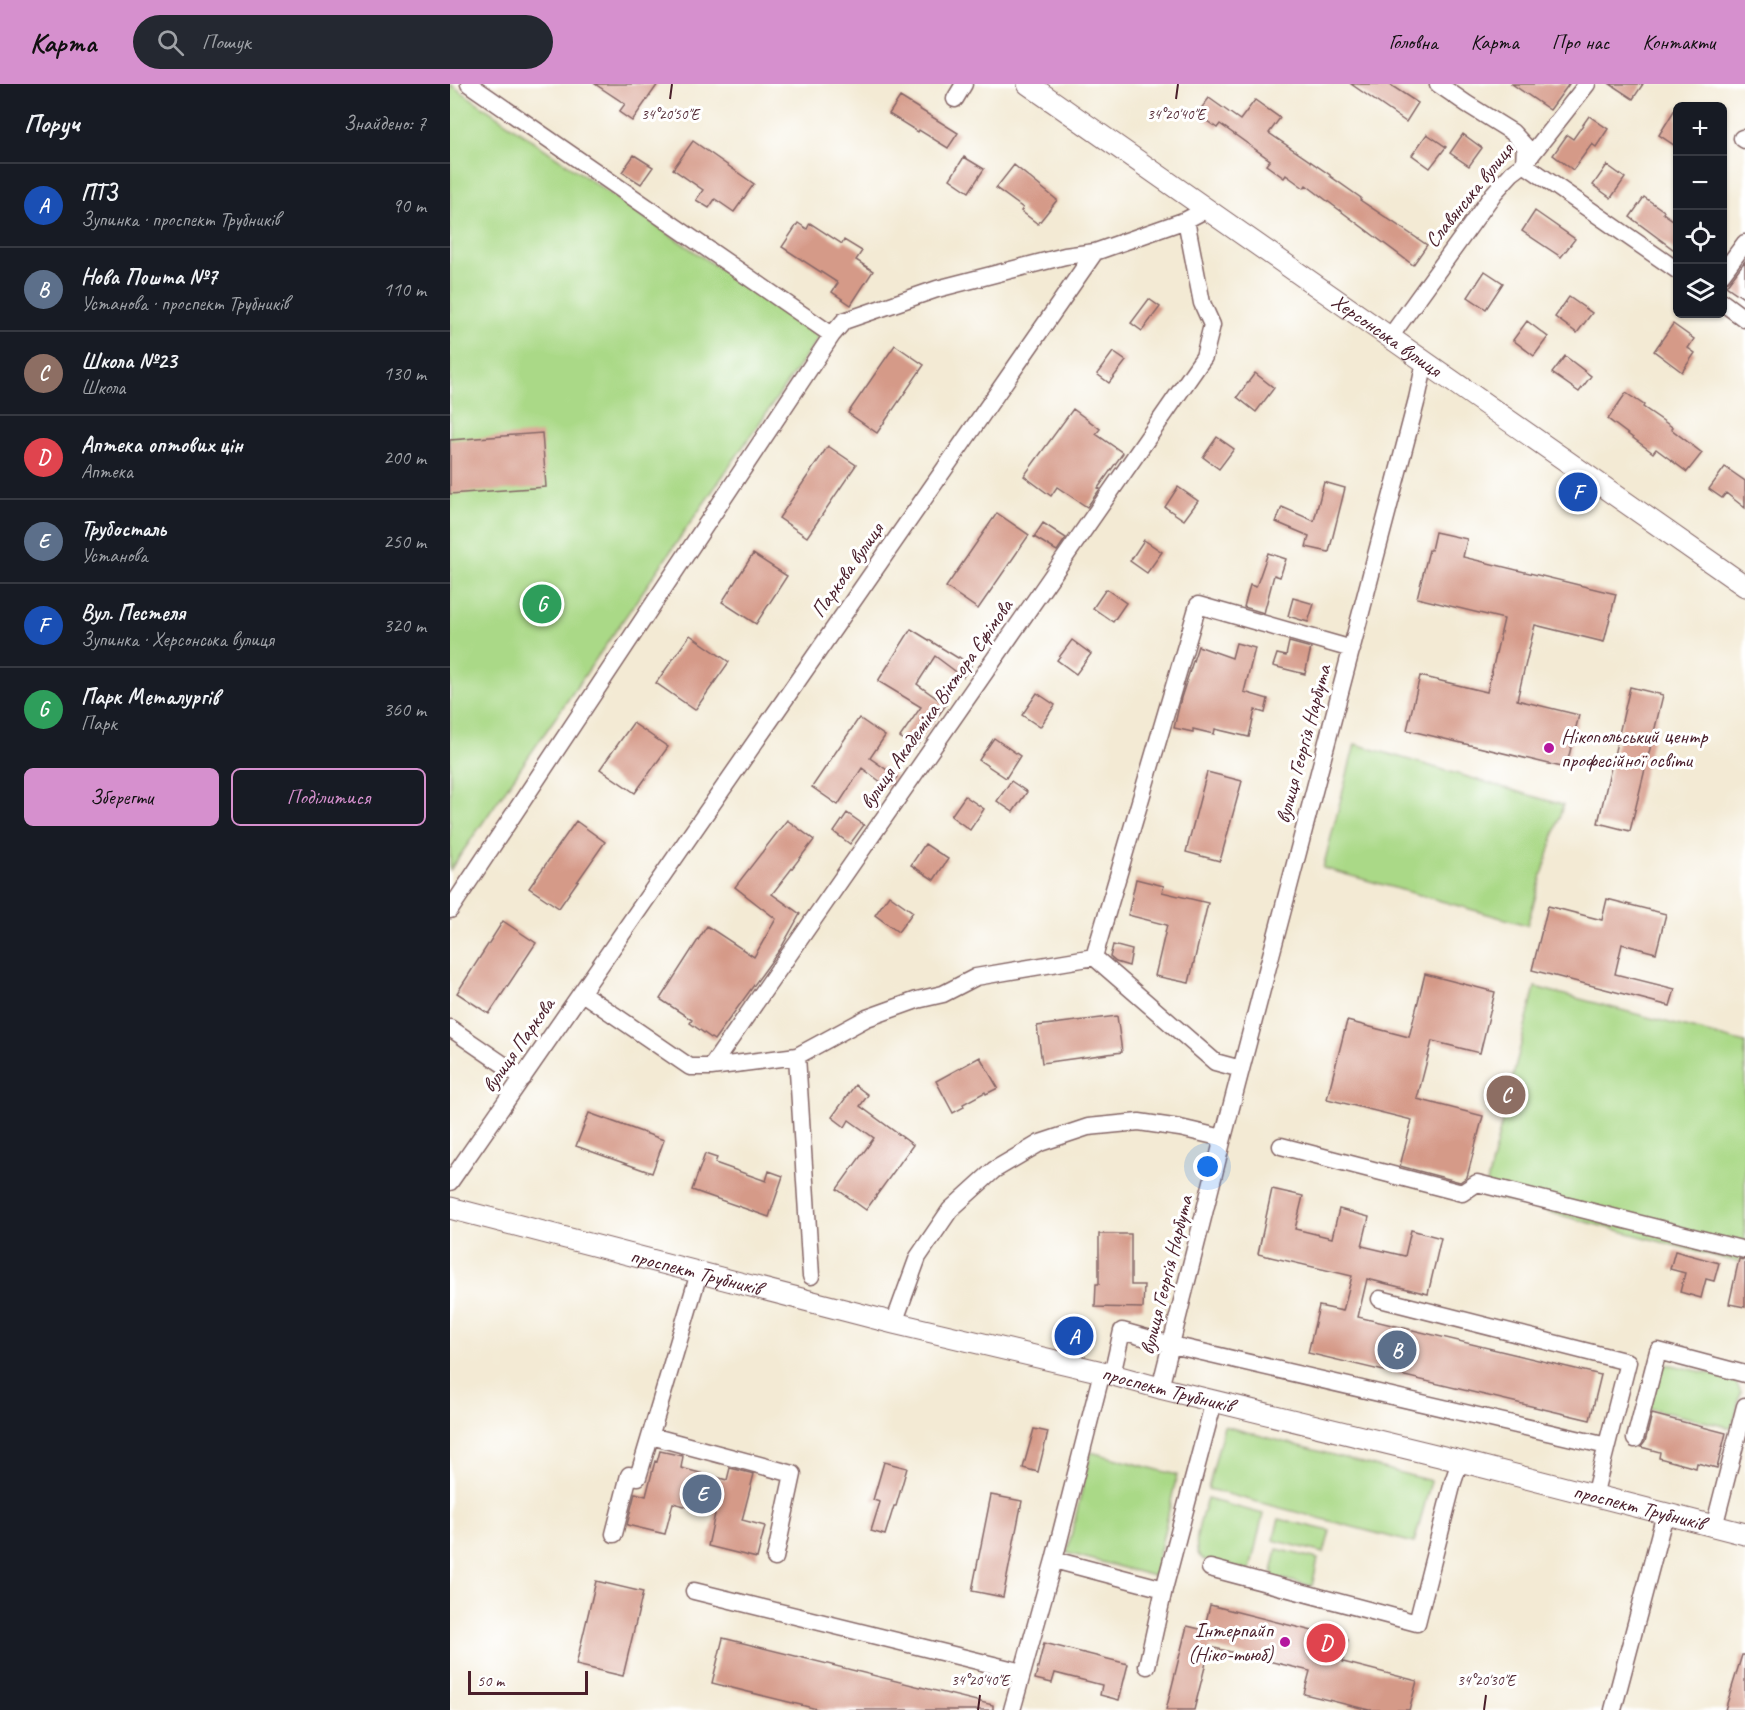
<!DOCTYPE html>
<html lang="uk">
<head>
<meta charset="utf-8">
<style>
	body { margin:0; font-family:Caveat,sans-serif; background:#242831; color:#f1f3f6 }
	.controls { position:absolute; right:18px; top:18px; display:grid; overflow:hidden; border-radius:9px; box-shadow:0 2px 4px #0004 }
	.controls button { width:54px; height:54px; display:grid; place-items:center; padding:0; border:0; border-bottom:2px solid #363941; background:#171b24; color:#f1f3f6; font:30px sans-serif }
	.scale { position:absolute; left:18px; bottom:15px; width:120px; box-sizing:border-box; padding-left:6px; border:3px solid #4a1f2b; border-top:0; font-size:16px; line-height:21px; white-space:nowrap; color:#4a1f2b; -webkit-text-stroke:4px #fff; paint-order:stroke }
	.you { position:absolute; left:758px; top:1083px; width:21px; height:21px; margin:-15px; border:4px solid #fff; border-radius:50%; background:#1a73e8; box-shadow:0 0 0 9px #1a73e833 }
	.badge { display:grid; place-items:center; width:39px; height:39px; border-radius:50%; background:#d690ce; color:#fff; font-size:20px; font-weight:700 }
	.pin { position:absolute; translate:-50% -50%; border:3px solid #fff; box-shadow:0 2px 6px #0006 }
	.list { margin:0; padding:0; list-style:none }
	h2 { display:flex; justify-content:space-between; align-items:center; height:78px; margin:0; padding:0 24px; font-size:26px }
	h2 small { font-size:20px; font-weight:400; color:#9ea1a6 }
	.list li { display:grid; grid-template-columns:39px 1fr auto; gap:18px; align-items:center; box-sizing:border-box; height:84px; padding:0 24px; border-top:2px solid #363941 }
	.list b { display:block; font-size:22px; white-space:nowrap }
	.list p { margin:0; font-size:20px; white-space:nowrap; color:#9ea1a6 }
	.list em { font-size:20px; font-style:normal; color:#9ea1a6 }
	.actions { display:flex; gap:12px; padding:18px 24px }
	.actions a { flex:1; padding:14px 0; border:2px solid #d690ce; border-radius:9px; text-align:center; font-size:21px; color:#d690ce }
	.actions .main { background:#d690ce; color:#111 }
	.icon { flex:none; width:33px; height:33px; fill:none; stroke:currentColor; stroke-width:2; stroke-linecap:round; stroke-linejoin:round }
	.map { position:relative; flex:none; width:1295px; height:1626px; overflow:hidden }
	header { display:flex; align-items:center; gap:36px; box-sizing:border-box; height:84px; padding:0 30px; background:#d690ce; color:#111 }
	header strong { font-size:28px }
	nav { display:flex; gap:33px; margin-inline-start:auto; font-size:21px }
	.search { width:420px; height:54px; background:#242831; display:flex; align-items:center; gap:15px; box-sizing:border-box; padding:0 21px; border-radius:33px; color:#9ea1a6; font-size:22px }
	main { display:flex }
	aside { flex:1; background:#171b24 }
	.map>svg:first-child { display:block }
	.green { fill:#aad987; stroke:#7a7c59; stroke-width:1.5 }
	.building { fill:#d59a88 }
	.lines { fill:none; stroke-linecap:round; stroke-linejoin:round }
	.minor-casing { stroke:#856666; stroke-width:19 }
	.major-casing { stroke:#856666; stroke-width:23 }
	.minor { stroke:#fff; stroke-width:16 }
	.major { stroke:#fff; stroke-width:21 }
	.ticks { fill:none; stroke:#4a1f2b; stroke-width:2 }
	.poi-dot { fill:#b5179e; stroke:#fff; stroke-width:2 }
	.labels { text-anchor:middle; stroke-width:6; stroke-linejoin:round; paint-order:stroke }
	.street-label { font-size:21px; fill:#4a1f2b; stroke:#fff }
	.poi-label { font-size:21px; fill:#4a1f2b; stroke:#fff; text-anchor:start }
	.ticks-label { font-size:15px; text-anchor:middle; fill:#4a1f2b; stroke:#fff; stroke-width:6; stroke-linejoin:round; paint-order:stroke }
</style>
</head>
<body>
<header>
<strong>Карта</strong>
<div class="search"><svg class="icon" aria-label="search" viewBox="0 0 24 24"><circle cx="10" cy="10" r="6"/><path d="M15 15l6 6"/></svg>Пошук</div>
<nav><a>Головна</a><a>Карта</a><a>Про нас</a><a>Контакти</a></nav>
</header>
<main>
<aside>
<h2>Поруч<small>Знайдено: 7</small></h2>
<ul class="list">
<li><span class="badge" style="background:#1a4fb4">A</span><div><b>ПТЗ</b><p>Зупинка · проспект Трубників</p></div><em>90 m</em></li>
<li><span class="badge" style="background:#5c6f8a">B</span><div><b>Нова Пошта №7</b><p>Установа · проспект Трубників</p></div><em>110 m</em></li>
<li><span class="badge" style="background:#8d6e63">C</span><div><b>Школа №23</b><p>Школа</p></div><em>130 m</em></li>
<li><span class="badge" style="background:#e0444e">D</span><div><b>Аптека оптових цін</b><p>Аптека</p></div><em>200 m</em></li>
<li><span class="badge" style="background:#5c6f8a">E</span><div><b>Трубосталь</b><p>Установа</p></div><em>250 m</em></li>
<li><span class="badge" style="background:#1a4fb4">F</span><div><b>Вул. Пестеля</b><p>Зупинка · Херсонська вулиця</p></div><em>320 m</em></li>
<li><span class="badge" style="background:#2e9e5b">G</span><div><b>Парк Металургів</b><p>Парк</p></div><em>360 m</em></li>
</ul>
<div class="actions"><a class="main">Зберегти</a><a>Поділитися</a></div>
</aside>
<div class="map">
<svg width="1295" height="1626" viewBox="0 0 1295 1626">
	<rect width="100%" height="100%" fill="#fff"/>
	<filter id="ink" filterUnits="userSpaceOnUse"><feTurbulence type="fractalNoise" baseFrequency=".0167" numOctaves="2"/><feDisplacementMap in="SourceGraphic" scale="12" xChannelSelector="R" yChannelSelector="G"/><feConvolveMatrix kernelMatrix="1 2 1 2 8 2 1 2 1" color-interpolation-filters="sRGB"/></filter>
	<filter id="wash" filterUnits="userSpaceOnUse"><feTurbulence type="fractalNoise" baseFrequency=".008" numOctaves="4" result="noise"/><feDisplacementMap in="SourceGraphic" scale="24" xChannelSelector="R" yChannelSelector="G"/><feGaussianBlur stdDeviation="1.35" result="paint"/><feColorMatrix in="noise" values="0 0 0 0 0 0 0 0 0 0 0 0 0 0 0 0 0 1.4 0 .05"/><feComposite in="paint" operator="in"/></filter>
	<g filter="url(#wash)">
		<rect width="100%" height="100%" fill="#f3ead4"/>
		<path class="green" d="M0,0L369,253L0,786Z
			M905,660L1113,721L1077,841L873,784Z
			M1085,903L1295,959V1180L1034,1111Z
			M1213,1281H1222L1279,1294L1287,1300L1291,1308L1282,1344L1198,1324Z
			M774,1342L981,1397L964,1459L758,1405Z
			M641,1368L727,1391L704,1492L617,1469Z
			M757,1415L813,1430L800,1486C788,1483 762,1480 753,1475C738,1466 753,1429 757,1415Z
			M829,1435L880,1447L874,1469L823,1456Z
			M827,1465L868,1475L862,1502L824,1493L822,1489Z"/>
		<g id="blocks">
			<path class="building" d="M145,0H208L182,37L169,28L175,20Z
				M901,0H939L968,19L956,38Z
				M1062,0H1119L1100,26Z
				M1160,0H1193L1183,15Z
				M450,13L508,49L498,64L469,46L468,48L439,30Z
				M759,14L790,36L805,16L830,34L819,49L880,91V92L911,114L910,116L977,161L963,181L856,101L854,104L836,91L834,94L816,81L820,76L770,40L767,44L747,30Z
				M1227,22V63L1209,51Z
				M1139,32L1158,45L1146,63L1142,60L1123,86L1103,71L1117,51L1123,55Z
				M977,50L996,63L980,84L962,71Z
				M1013,50L1032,64L1019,82L1000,69Z
				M243,57L304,100L284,128L265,115L259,124L246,116L253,106L223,85Z
				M184,71L203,83L191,100L172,88Z
				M514,73L534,85L519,108L500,95Z
				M564,81L607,116L588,140L571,127L573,124L546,104Z
				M1157,81L1175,94L1161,114L1143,101Z
				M1194,113L1214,127L1213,129L1227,139V168L1180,133Z
				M1085,127L1125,155L1111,173L1072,147Z
				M348,139L357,145L360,139L392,160L394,156L412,167L406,176L423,187L401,221L382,208L388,199L332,163Z
				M1295,177V215L1276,202Z
				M1035,187L1053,199L1036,225L1018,213Z
				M1119,213L1142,229L1127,249L1105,233Z
				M699,215L710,223L692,247L681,239Z
				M1077,237L1098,253L1084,272L1063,256Z
				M1223,240L1244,255L1238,264L1245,269L1232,288L1204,267Z
				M445,261L474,281L427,349L398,329Z
				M663,268L676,277L659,299L647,290Z
				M1115,272L1141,292L1129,308L1102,289Z
				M805,289L824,304L806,328L787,313Z
				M1176,309L1194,321L1193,323L1222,343L1221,345L1252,369L1237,388L1206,365L1203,369L1158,335Z
				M623,325L650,345L646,350L673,369L648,404L650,405L637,423L607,403L601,412L574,392Z
				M92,349L96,403L0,410V356Z
				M767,353L784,365L769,385L753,373Z
				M378,362L406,381L357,453L329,434Z
				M1275,383L1295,397V424L1276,409L1272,414L1259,405Z
				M874,398L895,404L879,468L856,463L859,452L826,438L832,423L864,437Z
				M728,403L748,417L734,436L715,423Z
				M547,429L579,451L528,525L496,503Z
				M593,439L616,454L607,467L584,453Z
				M985,448L1017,455L1013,473L1166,510L1154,558L1085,541L1067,616L1129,631L1116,684L957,646L970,592L1037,608L1054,535L967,514L979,466H981Z
				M694,456L712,468L697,489L680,477Z
				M818,469L836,475L830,493L824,491L814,529L794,523L800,501L806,503Z
				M303,470L337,492L306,540L272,518Z
				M656,505L676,519L663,538L643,524Z
				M843,514L864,520L858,538L838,532Z
				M461,545L508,574L509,573L521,582L513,593L485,572L467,600L496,621L465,664L450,653L471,623L428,597Z
				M240,551L279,578L245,626L206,599Z
				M622,556L641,570L626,590L607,576Z
				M839,558L861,564L855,590L823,582L827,570L836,572Z
				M786,559L805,564L794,608L818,615L815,629L805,626L799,653L765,645L764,650L743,645V648L724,644L731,614L748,562L782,574Z
				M1180,603L1213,611L1180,747L1148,739Z
				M587,609L605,621L590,643L572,631Z
				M409,634L435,652L420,674L447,693L439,704L412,684L388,721L362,703Z
				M183,639L218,663L185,709L150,685Z
				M544,654L570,672L556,694L529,676Z
				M757,688L792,697L770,777L736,768Z
				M561,697L577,708L563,728L547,717Z
				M515,712L534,725L520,746L501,732Z
				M397,729L414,741L400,760L384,748Z
				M337,736L364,756L322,810L350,830L331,864L264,956L240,939L242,936L210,915L257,842L304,873L326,835L285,803Z
				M126,737L155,758L109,824L79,804Z
				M475,760L498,775L484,796L461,781Z
				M686,795L714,802L712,808L758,819L739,899L705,892L717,841L678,831Z
				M439,811L463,828L448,848L425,831Z
				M1157,815L1216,830L1206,869L1172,860L1165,890L1225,905L1220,922L1082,886L1098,822L1152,836Z
				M53,837L86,859L39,930L7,909Z
				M663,861L682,866L679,882L666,878L660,873Z
				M975,890L1045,908L1030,969L982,957L967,1015L1033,1032L1017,1093L1010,1098L950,1082L962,1036L877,1015L897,937L959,953Z
				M667,932L672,968L592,979L587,942Z
				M530,973L548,1004L536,1010L535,1008L513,1020L514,1023L503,1029L486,997Z
				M405,1001L418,1011L410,1022L463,1061L416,1126L387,1105L424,1054L399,1036L395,1043L382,1033Z
				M139,1029L214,1056L202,1089L126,1062Z
				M255,1070L267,1074L265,1079L316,1097L319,1087L333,1092L319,1133L242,1106Z
				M822,1105L853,1112L845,1145L882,1154L889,1125L919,1133L912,1162L955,1172L961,1146L991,1154L978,1210L917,1195L908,1233L1151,1291L1140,1336L858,1269L869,1222L893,1227L902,1192L808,1170Z
				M649,1150H681V1201H694L693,1224L645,1223L646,1200H649Z
				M1225,1167L1269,1179L1264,1197L1256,1195L1251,1214L1230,1208L1235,1189L1220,1185Z
				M1289,1175L1295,1176V1223L1279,1220Z
				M1202,1330L1276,1349L1267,1384L1247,1379L1246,1384L1209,1374L1210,1368L1191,1363L1195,1358Z
				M584,1345L598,1348L588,1388L573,1384Z
				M210,1367L233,1372L231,1384L277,1396L280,1384L304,1390L292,1436L315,1442L307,1474L258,1462L265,1430L223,1419L215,1450L177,1441L185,1409L196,1412L205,1377L207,1378Z
				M434,1378L457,1384L446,1422H444L435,1451L421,1447L430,1418L423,1416Z
				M541,1411L572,1417L553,1513L522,1507Z
				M146,1497L193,1508L173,1592L126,1581Z
				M760,1521L898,1556L893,1578L967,1597L959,1626H919L854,1610L860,1587L760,1563L744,1626H716L737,1542L754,1546Z
				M273,1554L543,1621V1626H371L262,1599Z
				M594,1559L678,1580L669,1616L650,1611L652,1601L605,1589L602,1599L585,1595Z
				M1292,1571H1295V1626H1275Z"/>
		</g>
	</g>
	<g filter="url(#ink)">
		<use href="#blocks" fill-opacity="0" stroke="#856666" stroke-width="1.5"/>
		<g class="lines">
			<g class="minor-casing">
				<path id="minor" d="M19,0L382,251
					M988,0L1017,20L1062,48L1075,62L1074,80L1228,187
					M505,15L514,0
					M1292,54L1295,56
					M1272,190L1295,159
					M1272,218L1295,235
					M940,253L1044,109L1062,89L1074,80L1137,0
					M0,826L382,251L394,237L487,205L615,172L645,168
					M644,873L748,521L902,565
					M132,909L240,983H261L754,273L762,241L752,219L736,136
					M0,944L73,994
					M347,972L361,1192
					M261,983L347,972L417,934L467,916L493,910L526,893L644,873L765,978L791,985
					M831,1062L1012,1109L1027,1099L1295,1166
					M0,1098L645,168L736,136L757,125
					M930,1215L1178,1278L1144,1412
					M444,1239L468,1173L500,1126L544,1086L590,1059L638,1043L689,1038L730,1044L773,1054
					M652,1288L604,1476L714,1505L764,1317
					M662,1291L672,1247L722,1261L1157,1362
					M710,1304L773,1054L967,315L975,278
					M201,1352L343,1390L325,1474
					M1185,1355L1208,1267L1295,1290
					M1264,1443L1295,1322
					M164,1450L179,1391L188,1393L249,1189
					M760,1484L967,1539L1003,1398L1010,1377
					M244,1507L572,1588
					M697,1582L714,1505
					M562,1626L604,1476
					M1163,1626L1215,1430"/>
			</g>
			<g class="major-casing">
				<g id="major">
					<path id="s1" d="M578,0L1295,502"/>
					<path id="s2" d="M0,1124L444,1239L652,1288L710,1304L1010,1377L1295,1450"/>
				</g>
			</g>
			<use href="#minor" class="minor"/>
			<use href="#major" class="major"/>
		</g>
	</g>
	<path class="ticks" d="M220,15L222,0M726,15L728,0M528,1626L530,1611M1034,1626L1036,1611"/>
	<g class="poi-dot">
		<circle cx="1099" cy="664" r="6"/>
		<circle cx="835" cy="1558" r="6"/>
	</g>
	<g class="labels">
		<g class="street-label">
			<text transform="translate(1019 111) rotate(-51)" y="7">Славянська вулиця</text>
			<text dy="7" stroke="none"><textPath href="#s1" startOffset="438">Херсонська вулиця</textPath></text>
			<text transform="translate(397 486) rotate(-55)" y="7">Паркова вулиця</text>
			<text transform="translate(486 620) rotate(-55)" y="7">вулиця Академіка Віктора Єфімова</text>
			<text transform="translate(853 660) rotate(-75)" y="7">вулиця Георгія Нарбута</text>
			<text transform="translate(68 961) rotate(-55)" y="7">вулиця Паркова</text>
			<text dy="7" stroke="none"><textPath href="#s2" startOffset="254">проспект Трубників</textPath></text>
			<text transform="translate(716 1191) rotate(-76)" y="7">вулиця Георгія Нарбута</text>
			<text dy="7" stroke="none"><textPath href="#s2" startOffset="740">проспект Трубників</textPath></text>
			<text dy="7" stroke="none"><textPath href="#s2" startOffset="1226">проспект Трубників</textPath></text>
		</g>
		<g class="poi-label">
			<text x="1111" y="659">Нікопольський центр<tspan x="1111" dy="24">професійної освіти</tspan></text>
			<text x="823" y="1553" text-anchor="end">Інтерпайп<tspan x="823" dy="24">(Ніко-тьюб)</tspan></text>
		</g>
	</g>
	<g class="ticks-label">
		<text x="220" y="35">34°20'50"E</text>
		<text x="726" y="35">34°20'40"E</text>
		<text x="530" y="1601">34°20'40"E</text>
		<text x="1036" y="1601">34°20'30"E</text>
	</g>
</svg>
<div class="controls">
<button>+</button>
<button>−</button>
<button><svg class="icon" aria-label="locate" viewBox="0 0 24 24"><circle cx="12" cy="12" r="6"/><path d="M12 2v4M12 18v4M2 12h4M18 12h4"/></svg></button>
<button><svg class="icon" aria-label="layers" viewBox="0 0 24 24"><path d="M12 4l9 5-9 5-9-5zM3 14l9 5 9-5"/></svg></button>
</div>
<div class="scale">50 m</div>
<div class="you"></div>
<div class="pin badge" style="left:624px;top:1252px;background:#1a4fb4">A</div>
<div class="pin badge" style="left:947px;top:1266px;background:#5c6f8a">B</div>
<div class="pin badge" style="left:1056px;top:1011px;background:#8d6e63">C</div>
<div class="pin badge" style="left:876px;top:1559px;background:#e0444e">D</div>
<div class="pin badge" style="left:252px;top:1410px;background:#5c6f8a">E</div>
<div class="pin badge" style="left:1128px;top:408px;background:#1a4fb4">F</div>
<div class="pin badge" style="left:92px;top:520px;background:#2e9e5b">G</div>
</div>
</main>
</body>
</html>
